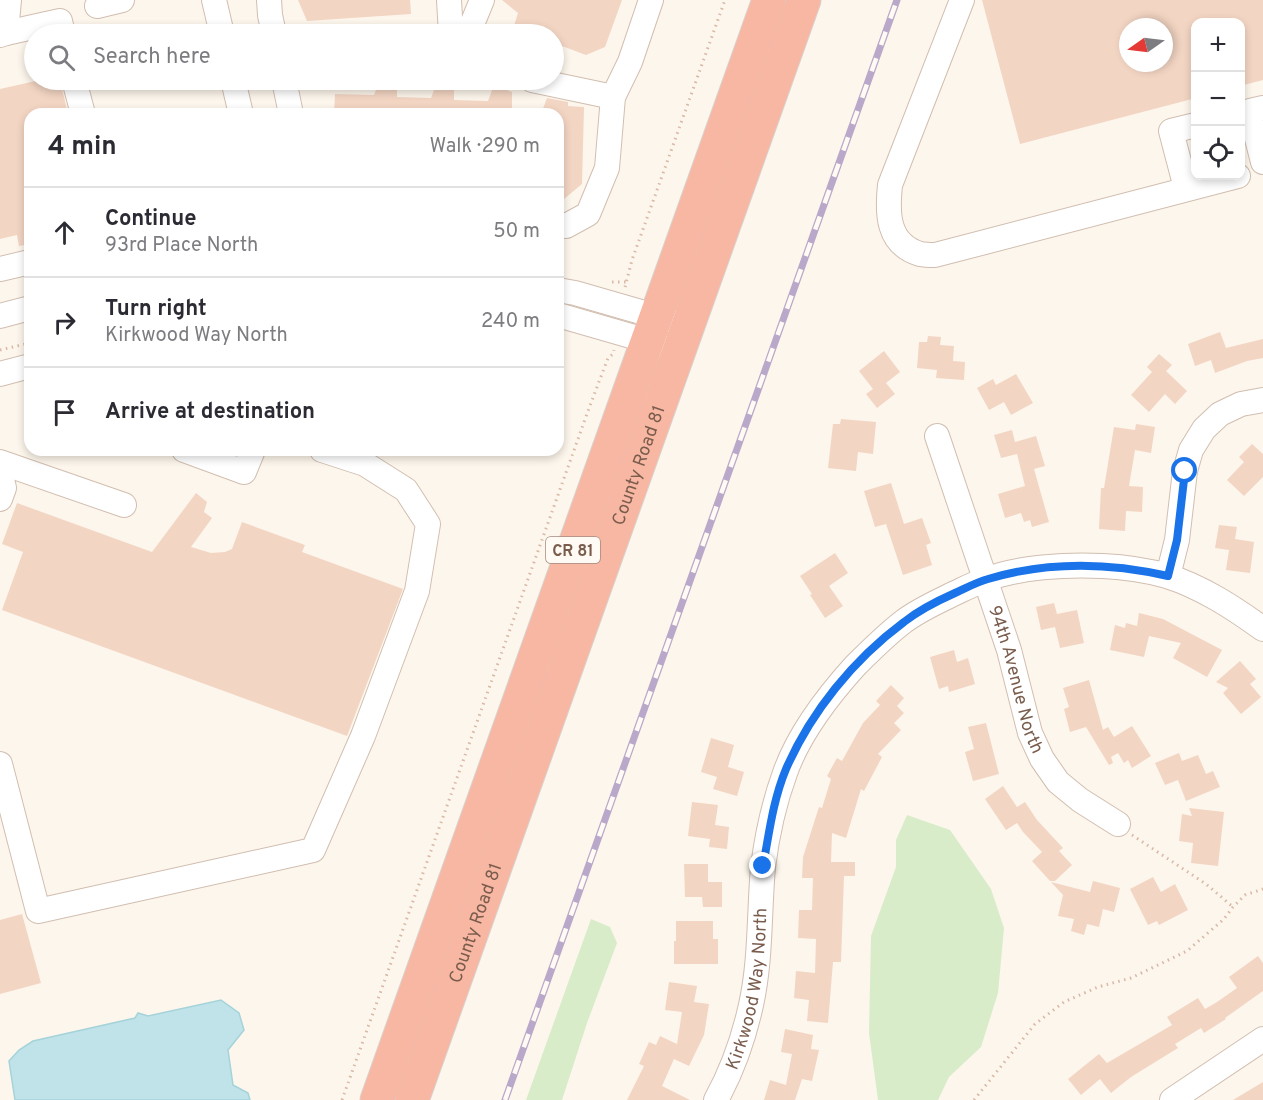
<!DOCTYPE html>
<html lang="en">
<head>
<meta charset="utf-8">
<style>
	body { margin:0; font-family:Overpass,sans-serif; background:#f2f2f3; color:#2b2b33 }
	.controls { position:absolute; right:18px; top:18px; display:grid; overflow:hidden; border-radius:12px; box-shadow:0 3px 9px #0003 }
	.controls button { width:54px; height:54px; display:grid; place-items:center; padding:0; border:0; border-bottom:2px solid #e1e1e2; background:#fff; color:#2b2b33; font:30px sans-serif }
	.compass { position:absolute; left:1119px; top:18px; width:54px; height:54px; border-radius:50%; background:#fff; box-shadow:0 3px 9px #0003; rotate:256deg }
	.stop { position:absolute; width:18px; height:18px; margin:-14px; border:4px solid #1a73e8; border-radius:50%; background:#fff }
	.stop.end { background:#1a73e8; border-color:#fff; box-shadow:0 2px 6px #0008 }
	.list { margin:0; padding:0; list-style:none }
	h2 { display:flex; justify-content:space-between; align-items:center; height:78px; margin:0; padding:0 24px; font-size:26px }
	h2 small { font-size:20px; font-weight:400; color:#7c7c81 }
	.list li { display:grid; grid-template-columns:39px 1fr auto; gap:18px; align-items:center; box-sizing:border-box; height:90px; padding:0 24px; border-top:2px solid #e1e1e2 }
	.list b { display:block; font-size:22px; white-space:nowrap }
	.list p { margin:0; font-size:20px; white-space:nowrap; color:#7c7c81 }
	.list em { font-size:20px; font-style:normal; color:#7c7c81 }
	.icon { flex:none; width:33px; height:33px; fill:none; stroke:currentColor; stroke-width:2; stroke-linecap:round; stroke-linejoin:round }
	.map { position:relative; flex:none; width:1263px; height:1100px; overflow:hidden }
	.search { position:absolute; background:#fff; box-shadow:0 3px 9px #0003; left:24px; top:24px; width:540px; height:66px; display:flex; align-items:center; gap:15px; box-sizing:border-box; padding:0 21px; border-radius:33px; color:#7c7c81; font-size:22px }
	.panel { position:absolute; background:#fff; box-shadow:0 3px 9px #0003; left:24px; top:108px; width:540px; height:348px; border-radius:18px }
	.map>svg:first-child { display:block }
	.green { fill:#d8ecc9 }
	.water { fill:#bfe3e8; stroke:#a5d3da; stroke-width:1.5 }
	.building { fill:#f3d5c3; fill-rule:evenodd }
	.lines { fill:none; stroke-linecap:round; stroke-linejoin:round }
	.minor-casing { stroke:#d1beb0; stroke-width:26 }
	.highway-casing { stroke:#dad1cd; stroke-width:35 }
	.path { stroke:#d9b8a5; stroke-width:3; stroke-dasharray:1.5 4.5; stroke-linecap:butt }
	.minor { stroke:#fff; stroke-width:24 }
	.highway { stroke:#f7b7a3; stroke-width:33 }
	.rail-casing { stroke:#b9a8c9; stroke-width:7 }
	.rail { stroke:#fffaf3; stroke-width:4.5; stroke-dasharray:14; stroke-linecap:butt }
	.route { stroke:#1a73e8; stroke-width:8 }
	.labels { text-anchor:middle; stroke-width:6; stroke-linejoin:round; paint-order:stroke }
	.shield { fill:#fffaf3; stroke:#a28b7f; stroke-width:1.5 }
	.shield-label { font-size:16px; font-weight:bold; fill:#7a5c4d }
	.street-label { font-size:18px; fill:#7a5c4d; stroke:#fffaf3 }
</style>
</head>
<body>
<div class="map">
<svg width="1263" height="1100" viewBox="0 0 1263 1100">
	<rect width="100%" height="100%" fill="#fdf6ec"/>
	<path class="green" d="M907,815L950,830L991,889L1004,928L998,993L981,1047L949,1077L938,1100H878L869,1033L871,936L896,867V840Z
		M591,919L610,927L617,943L587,1023L562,1100H526Z"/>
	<path class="water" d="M221,1000L239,1013L244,1030L228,1050L233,1085L248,1093L250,1100H15L9,1061L19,1050L33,1041L135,1018L138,1013L148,1016Z"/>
	<path class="building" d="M298,0H410L411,14L307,21Z
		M502,0H622L605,47L586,55L554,43V34H529L513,29L518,13Z
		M982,0H1263V80L1240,86V22H1196V98L1020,144ZM1128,27H1164V63H1128Z
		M40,80H60L68,114H30V244L19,246L17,235L0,239V89Z
		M380,80L397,87V97L431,98L437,82L454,89V100L488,101L494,85L512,92V114H334L335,94L374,95Z
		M547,98L568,102V106L584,107L582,184L558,204V114H541Z
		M1220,332L1226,348L1263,339V358L1247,361L1215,373L1211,360L1195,366L1188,344Z
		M928,336L941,337L940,345L954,346L953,361L965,362L964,380L936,378L937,370L917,368L919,342H927Z
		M884,351L900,372L886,383L895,394L877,408L866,394L873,389L859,371Z
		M1159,354L1172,365L1166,371L1187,391L1175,404L1165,394L1149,412L1131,395L1152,372L1147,367Z
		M1016,374L1033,403L1011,415L1004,402L989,410L977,388L993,379L996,385Z
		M841,419L876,422L873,454L858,452L856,471L828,468L833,424H840Z
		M1136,424L1155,427L1151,453L1135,450L1129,486L1143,487L1142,512L1126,511L1125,531L1099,529L1101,488H1104L1114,427L1135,430Z
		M1012,430L1015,442L1036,436L1045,466L1034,469L1049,522L1032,527L1030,520L1024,522L1021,513L1005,518L998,494L1025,486L1017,454L1001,458L994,435Z
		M1252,444L1263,454V477L1244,496L1227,480L1244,462L1239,457Z
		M891,483L904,524L922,518L931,543L926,545L932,565L903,575L886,524L875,527L864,491Z
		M196,493L207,502L204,512L212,518L191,547L211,553L225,552L232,549L242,522L305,545L302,552L403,589L347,736L2,610L23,552L2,544L17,503L152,552Z
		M1219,525L1237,527L1235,539L1254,542L1250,573L1226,570L1229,550L1215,548Z
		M835,553L848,573L829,586L843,606L825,618L810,595L812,594L800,576Z
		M1054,603L1057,614L1077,610L1084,643L1060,648L1055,627L1041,630L1036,607Z
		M1139,613L1163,619L1222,650L1207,677L1173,658L1181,643L1149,636L1144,657L1110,650L1115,625L1125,628L1126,623L1137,626Z
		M954,650L957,662L968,658L975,684L949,692L948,686L939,689L930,657Z
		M1240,661L1256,679L1250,684L1261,697L1241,714L1223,693L1228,688L1216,682Z
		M1089,680L1103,730L1108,727L1114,737L1132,726L1151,756L1132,768L1128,760L1124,763L1118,753L1111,757L1113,763L1109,765L1086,727L1070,732L1064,709L1069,707L1063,688Z
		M891,685L904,698L897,706L904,713L894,723L901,730L878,754L882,757L864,791L861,789L846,838L832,833L831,862H855V876H844L841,962H833L828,1023L807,1021L809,1000L794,998L796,971L815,973L816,939L798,938L799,910H812L813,878H802L803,857L819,807L822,808L831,779L827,776L837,758L842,761L863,723L880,705L876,701Z
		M986,723L999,774L973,781L965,752L974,749L968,727Z
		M711,738L734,745L728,767L744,772L737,796L713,789L717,777L701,772Z
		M1179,753L1182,761L1198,755L1206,774L1213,771L1220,787L1186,801L1178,780L1165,785L1155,763Z
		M1003,786L1017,807L1025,802L1037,820L1063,848L1059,851L1072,865L1055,881H1050L1032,861L1042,852L1023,832L1017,823L1006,830L985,799Z
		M692,802L718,805L715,825L729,827L727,849L709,847L710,839L688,836Z
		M1189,808L1224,812L1218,866L1191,863L1193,843L1179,841L1182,814L1192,816Z
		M684,864H708V882H722V907H703L702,897H685Z
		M1153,877L1161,892L1175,884L1188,910L1159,925L1157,921L1148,925L1130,889Z
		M1093,881L1120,888L1114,912L1103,909L1099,927L1087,924L1084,935L1071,931L1074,919L1058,916L1063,895L1051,882L1090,892Z
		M22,914L41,983L0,994V920Z
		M676,921H713V939H718V964H674V941H676Z
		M1258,956L1263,963V991L1225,1018L1226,1019L1204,1033L1201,1028L1175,1044L1178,1048L1131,1077L1111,1093L1100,1079L1081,1095L1068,1079L1099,1054L1107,1063L1172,1025L1167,1017L1198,998L1205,1009L1217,1002L1237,988L1229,977Z
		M669,982L697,986L694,1002L709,1004L704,1035L689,1066L674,1059L662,1086L690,1100H627L644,1066L639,1064L649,1042L656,1045L660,1036L677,1044L682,1012L665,1010Z
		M785,1029L813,1035L811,1049L819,1050L812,1081L802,1079L795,1100H764L770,1080L786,1085L792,1054L781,1052Z
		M1263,1082V1100H1233Z"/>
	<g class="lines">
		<g class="minor-casing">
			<g id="minor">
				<path d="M214,0L222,34"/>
				<path d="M269,0L270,15L274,34"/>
				<path d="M449,0L451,34"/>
				<path d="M962,0L890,185C887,213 887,244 920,254C925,255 930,255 935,255L1238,176"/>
				<path d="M97,6L122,0"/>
				<path d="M6,33L60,21L63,34"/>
				<path d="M468,34L482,0"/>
				<path d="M0,35L6,33L9,0"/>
				<path d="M74,80L83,114"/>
				<path d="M233,80L241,114"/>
				<path d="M284,80L291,114"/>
				<path d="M532,80L613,97"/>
				<path d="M1263,108L1250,111L1263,162"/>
				<path d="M1186,188L1171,131L1196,125"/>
				<path d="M558,225L566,226L588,214L607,168L613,97L630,62L651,0"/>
				<path d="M0,269L30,262"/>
				<path d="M558,290L575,293L672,321"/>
				<path d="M558,315L662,345"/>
				<path d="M0,316L30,308"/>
				<path d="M0,374L30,366"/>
				<path id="s1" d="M937,436L1009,650L1030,733L1042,759L1058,782L1080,800L1118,824"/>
				<path d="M184,450L244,472L253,450"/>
				<path d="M0,462L124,505"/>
				<path d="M0,471L4,488L0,499"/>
				<path d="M1168,576L1177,540L1185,471L1191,450L1204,429L1220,414L1241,404L1263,400"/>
				<path d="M0,764L38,911L313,850L363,736L417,591L428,524L406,490L365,464L322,450"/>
				<path id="s2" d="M716,1100C732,1071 744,1037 751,1005C761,960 759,913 763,867C767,835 774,803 785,773C799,733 827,697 855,666C870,651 886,635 903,622C917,611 935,603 951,595C962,590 973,584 985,580C1018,567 1067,564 1103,566C1124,567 1146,570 1167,576C1202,587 1234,608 1263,629"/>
				<path d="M1172,1100L1263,1039"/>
			</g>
		</g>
		<g class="highway-casing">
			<g id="highway">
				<path d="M377,1100L769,0"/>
				<path id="s3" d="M412,1100L804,0"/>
			</g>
		</g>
		<path class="path" d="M612,282H626
			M625,287L632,260L725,0
			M0,350L30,343
			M1132,835L1206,884L1233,907
			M342,1100L588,411L608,358L613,354L614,350
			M974,1100L1035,1024L1064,1002L1098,987L1131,978L1187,951L1224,919L1233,907L1245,895L1263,889"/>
		<use href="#minor" class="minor"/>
		<use href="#highway" class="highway"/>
		<g class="rail-casing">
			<path id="rail" d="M505,1100L897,0"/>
		</g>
		<use href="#rail" class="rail"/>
	</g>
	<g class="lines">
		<path class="route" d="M763,866C769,834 773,800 786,769C811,712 853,660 904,622C919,610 937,601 955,593C966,588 977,582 988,579C1048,561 1107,562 1168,576L1177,540L1185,471"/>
	</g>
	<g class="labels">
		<rect class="shield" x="546" y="537" width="54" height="26" rx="4.5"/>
		<g class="shield-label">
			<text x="573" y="556">CR 81</text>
		</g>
		<g class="street-label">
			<text dy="6" stroke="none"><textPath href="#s3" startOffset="674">County Road 81</textPath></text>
			<text dy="6" stroke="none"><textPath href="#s1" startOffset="256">94th Avenue North</textPath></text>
			<text dy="6" stroke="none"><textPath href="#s3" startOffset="188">County Road 81</textPath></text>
			<text dy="6" stroke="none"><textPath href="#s2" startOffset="117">Kirkwood Way North</textPath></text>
		</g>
	</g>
</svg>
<div class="controls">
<button>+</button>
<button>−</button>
<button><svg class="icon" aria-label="locate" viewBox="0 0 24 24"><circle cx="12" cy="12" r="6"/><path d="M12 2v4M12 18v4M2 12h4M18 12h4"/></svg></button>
</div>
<svg class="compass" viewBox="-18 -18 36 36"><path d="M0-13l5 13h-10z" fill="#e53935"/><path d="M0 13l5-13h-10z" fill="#7c7c81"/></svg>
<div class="stop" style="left:1185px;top:471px"></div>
<div class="stop end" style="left:763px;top:866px"></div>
<div class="search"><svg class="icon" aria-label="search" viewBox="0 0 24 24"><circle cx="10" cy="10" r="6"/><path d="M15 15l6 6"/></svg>Search here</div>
<section class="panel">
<h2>4 min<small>Walk · 290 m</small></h2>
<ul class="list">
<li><svg class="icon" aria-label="ahead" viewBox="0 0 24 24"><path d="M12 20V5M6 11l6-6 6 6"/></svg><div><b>Continue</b><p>93rd Place North</p></div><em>50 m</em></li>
<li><svg class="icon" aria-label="right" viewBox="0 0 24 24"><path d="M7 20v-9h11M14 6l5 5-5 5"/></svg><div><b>Turn right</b><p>Kirkwood Way North</p></div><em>240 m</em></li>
<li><svg class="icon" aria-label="arrive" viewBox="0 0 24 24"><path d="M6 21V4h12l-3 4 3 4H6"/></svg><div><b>Arrive at destination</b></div></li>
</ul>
</section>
</div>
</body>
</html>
